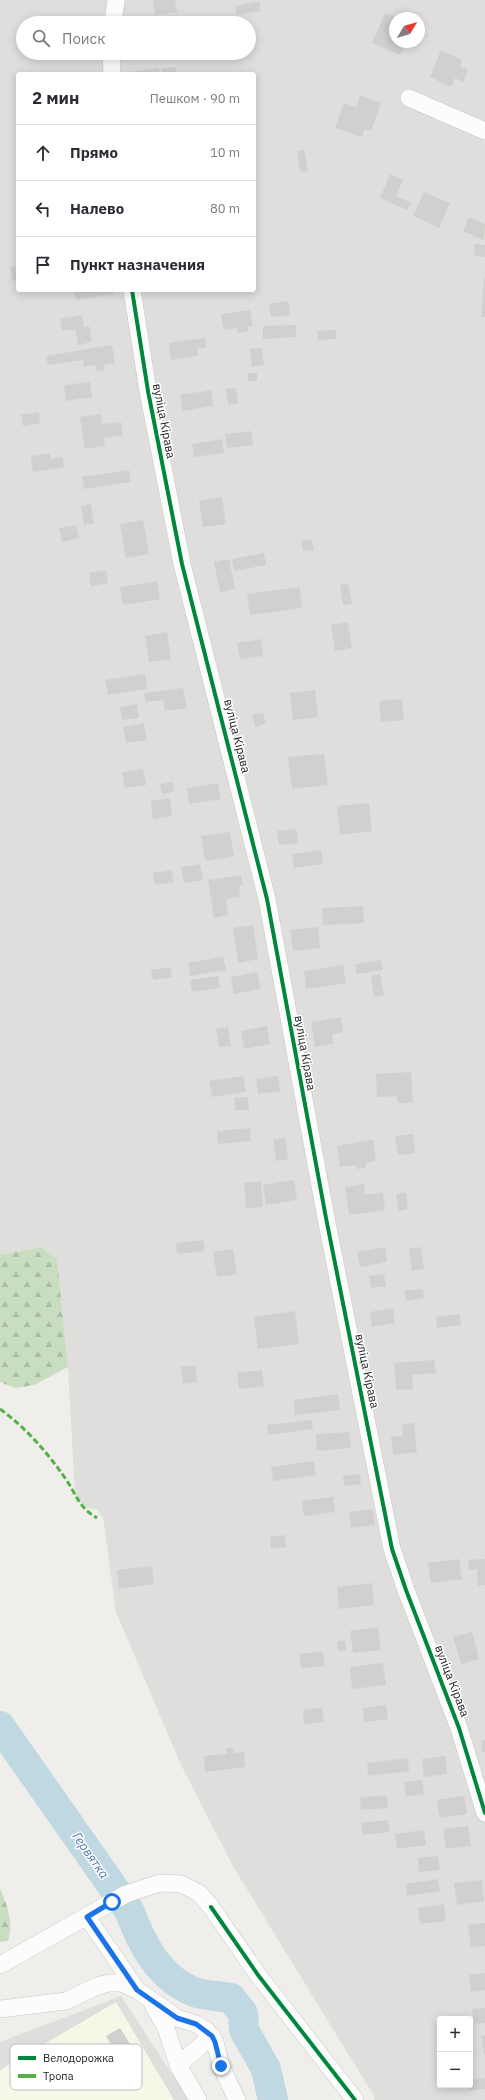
<!DOCTYPE html>
<html lang="ru">
<head>
<meta charset="utf-8">
<style>
	body { margin:0; font-family:"IBM Plex Sans",sans-serif; background:#f7f7f7; color:#2b2b33 }
	.controls { position:absolute; right:12px; bottom:12px; display:grid; overflow:hidden; border-radius:4px; box-shadow:0 2px 10px #0003 }
	.controls button { width:36px; height:36px; display:grid; place-items:center; padding:0; border:0; border-bottom:1px solid #e1e1e2; background:#fff; color:#2b2b33; font:20px sans-serif }
	.compass { position:absolute; left:389px; top:12px; width:36px; height:36px; border-radius:50%; background:#fff; box-shadow:0 2px 10px #0003; rotate:52deg }
	.stop { position:absolute; width:12px; height:12px; margin:-9px; border:3px solid #1a73e8; border-radius:50%; background:#fff }
	.stop.end { background:#1a73e8; border-color:#fff; box-shadow:0 1px 4px #0008 }
	.list { margin:0; padding:0; list-style:none }
	h2 { display:flex; justify-content:space-between; align-items:center; height:52px; margin:0; padding:0 16px; font-size:17px }
	h2 small { font-size:13px; font-weight:400; color:#7c7c81 }
	.list li { display:grid; grid-template-columns:26px 1fr auto; gap:12px; align-items:center; box-sizing:border-box; height:56px; padding:0 16px; border-top:1px solid #e1e1e2 }
	.list b { display:block; font-size:15px; white-space:nowrap }
	.list em { font-size:13px; font-style:normal; color:#7c7c81 }
	.icon { flex:none; width:22px; height:22px; fill:none; stroke:currentColor; stroke-width:2; stroke-linecap:round; stroke-linejoin:round }
	.map { position:relative; flex:none; width:485px; height:2100px; overflow:hidden }
	.search { position:absolute; background:#fff; box-shadow:0 2px 10px #0003; left:16px; top:16px; width:240px; height:44px; display:flex; align-items:center; gap:10px; box-sizing:border-box; padding:0 14px; border-radius:22px; color:#7c7c81; font-size:15px }
	.panel { position:absolute; background:#fff; box-shadow:0 2px 10px #0003; left:16px; top:72px; width:240px; height:220px; border-radius:4px }
	.map>svg:first-child { display:block }
	.residential { fill:#dfdedc; fill-rule:evenodd }
	.education { fill:#f7f7e8 }
	.forest { fill:url(#forest-firs) }
	.lines { fill:none; stroke-linecap:round; stroke-linejoin:round }
	.river { stroke:#bfd8e2; stroke-width:30 }
	.building { fill:#d2d0ce }
	.minor-casing { stroke:#c7c6c5; stroke-width:18 }
	.minor { stroke:#fdfcfc; stroke-width:17 }
	.quiet { stroke:#55b145; stroke-width:3; stroke-dasharray:6 3; stroke-linecap:butt }
	.cycleway-casing { stroke:#fff; stroke-width:6 }
	.cycleway { stroke:#00873e; stroke-width:4 }
	.route { stroke:#1a73e8; stroke-width:5 }
	.labels { text-anchor:middle; stroke-width:3; stroke-linejoin:round; paint-order:stroke }
	.street-label { font-size:12px; fill:#222; stroke:#fff }
	.water-label { font-size:13px; font-style:italic; fill:#4c75a8; stroke:#fff }
	.key { fill:#fff; stroke:#bdbdbd; stroke-width:1 }
	.key-label { font-size:11px; fill:#222 }
</style>
</head>
<body>
<div class="map">
<svg width="485" height="2100" viewBox="0 0 485 2100">
	<defs>
		<pattern id="forest-firs" width="22" height="20" patternUnits="userSpaceOnUse"><rect width="22" height="20" fill="#c9dec1"/><path d="M5 1l3.5 6h-7zM16 11l3.5 6h-7z" fill="#acbea6"/></pattern>
	</defs>
	<rect width="100%" height="100%" fill="#efeeeb"/>
	<path class="residential" d="M0,0H485V2100H374V2096L234,1868L181,1765L116,1612L103,1517L97,1510L85,1507L75,1495L68,1367L57,1259L41,1247L0,1255ZM395,18H419V42H395ZM23,23H249V53H23ZM18,74H254V290H18ZM440,2019H470V2085H440Z
		M121,1996L189,2100H0V2042Z"/>
	<path class="education" d="M116,2002L174,2100H0V2070Z"/>
	<path class="forest" d="M41,1247L57,1259L68,1367L34,1385L16,1388L0,1382V1255Z
		M0,1888C7,1904 14,1924 8,1941L0,1942Z"/>
	<g class="lines">
		<path class="river" d="M0,1726L129,1910C142,1945 160,1980 197,1993C207,1996 220,1996 231,1998L243,2013L244,2030L266,2069L273,2100"/>
	</g>
	<path class="building" d="M153,0H175L177,12L155,15Z
		M259,1L261,11L237,15L235,6Z
		M385,13L395,17V42H406L400,55L372,43Z
		M65,19V23H43V20Z
		M441,50L462,60L460,66L468,70L463,82L455,78L451,87L430,77Z
		M176,67L177,74H162L161,69Z
		M159,68L160,74H123L122,73Z
		M360,95L381,103L371,131L365,129L362,137L335,128L344,103L356,107Z
		M304,150L308,171L300,172L297,151Z
		M390,174L403,180L396,196L411,202L407,210L380,198Z
		M424,192L450,203L439,228L413,216Z
		M469,217L485,224L484,240L463,231Z
		M475,244L485,245V257L474,255Z
		M18,266V280L12,281L10,267Z
		M484,278H485V317H481Z
		M74,290H113L114,294L76,300Z
		M288,301L290,315L271,317L269,304Z
		M250,310L253,326L248,327L249,331L238,333L237,328L224,330L221,314Z
		M82,315L84,327L89,326L92,342L78,345L75,329L62,331L60,319Z
		M296,325V337L263,339V326Z
		M336,330V339L318,340L317,331Z
		M205,338L206,347L197,349L198,356L171,360L169,343Z
		M112,345L115,363L104,365L105,370L97,371L96,365L84,367L83,360L48,365L46,356Z
		M262,348L264,365L252,367L250,349Z
		M248,373H257V381H248Z
		M90,382L92,397L66,401L64,385Z
		M236,388L238,404L228,405L226,389Z
		M211,390L213,406L183,411L180,395Z
		M39,412L40,423L23,426L21,415Z
		M101,414L102,424L121,422L123,435L104,438L105,446L85,449L80,417Z
		M251,431L253,445L227,448L225,434Z
		M222,439L224,453L194,457L192,444Z
		M50,453L51,459L63,457L64,467L33,472L31,456Z
		M129,470L131,482L84,489L82,477Z
		M222,497L226,524L203,527L199,501Z
		M91,504L94,524L84,525L81,506Z
		M143,520L149,554L126,558L120,524Z
		M76,525L79,538L62,542L59,528Z
		M312,540L314,550L303,551L301,541Z
		M264,553L266,565L234,571L232,559Z
		M229,559L235,589L220,592L214,562Z
		M106,570L108,583L91,586L89,573Z
		M157,581L160,599L123,605L120,587Z
		M348,584L352,604L343,605L340,585Z
		M300,587L302,608L250,615L247,594Z
		M348,622L352,648L335,651L331,625Z
		M167,632L171,659L149,662L145,636Z
		M261,639L263,656L240,659L237,643Z
		M145,674L147,689L108,695L105,680Z
		M183,688L187,708L165,711L163,700L146,702L144,693Z
		M315,690L318,717L293,720L290,693Z
		M402,699L404,720L381,722L379,701Z
		M137,704L139,718L122,720L120,707Z
		M263,712L266,724L255,727L252,715Z
		M144,723L147,740L126,743L123,727Z
		M324,754L328,785L292,789L288,757Z
		M143,769L146,785L125,788L122,772Z
		M173,782L174,792L162,794L160,784Z
		M218,783L221,799L189,804L187,788Z
		M170,798L172,816L153,819L151,801Z
		M369,803L372,831L340,835L337,806Z
		M296,829L298,843L279,845L277,831Z
		M230,832L234,856L205,861L201,836Z
		M321,850L323,864L294,868L292,854Z
		M200,864L203,880L184,883L181,867Z
		M172,870L174,882L155,885L153,873Z
		M241,875L243,885L239,886L240,897L226,899L228,915L214,918L208,880Z
		M363,906L364,923L323,925L322,908Z
		M253,925L258,959L238,963L233,928Z
		M318,927L320,948L293,951L290,930Z
		M223,957L226,970L190,976L188,963Z
		M381,960L383,970L357,974L355,964Z
		M343,965L346,983L306,989L304,971Z
		M170,967L172,977L153,980L151,970Z
		M257,972L261,989L234,994L231,977Z
		M380,974L384,995L374,997L371,976Z
		M218,976L220,988L192,992L190,980Z
		M341,1017L343,1032L332,1034L333,1044L315,1047L311,1022Z
		M267,1026L270,1044L244,1049L241,1031Z
		M228,1027L231,1046L219,1047L216,1029Z
		M411,1072L413,1103H398L397,1096L377,1097L376,1074Z
		M243,1076L246,1092L212,1097L209,1081Z
		M278,1076L280,1091L258,1094L256,1079Z
		M248,1097L249,1110H235L234,1098Z
		M250,1128L251,1141L218,1144L217,1131Z
		M413,1134L415,1153L398,1155L395,1136Z
		M285,1138L288,1159L276,1161L273,1139Z
		M373,1140L376,1161L366,1163V1168L356,1169V1165L340,1167L337,1146Z
		M294,1180L297,1200L266,1205L263,1185Z
		M261,1181L263,1207L246,1209L244,1183Z
		M364,1184L365,1195L383,1192L385,1210L349,1215L345,1187Z
		M406,1192L408,1209L399,1211L396,1194Z
		M203,1240L205,1251L177,1254L176,1243Z
		M385,1247L387,1262L360,1267L357,1252Z
		M421,1247L424,1269L412,1271L409,1249Z
		M233,1249L237,1274L217,1277L213,1252Z
		M384,1274L386,1286L371,1288L369,1276Z
		M423,1289L424,1298L406,1301L404,1291Z
		M393,1308L395,1323L372,1327L370,1312Z
		M295,1311L299,1344L258,1349L254,1317Z
		M460,1314L461,1325L437,1328L436,1317Z
		M434,1360L436,1373L412,1375L413,1389L396,1390L394,1363Z
		M195,1365L197,1382L183,1384L181,1367Z
		M262,1370L264,1386L239,1389L237,1373Z
		M338,1394L340,1410L295,1415L294,1400Z
		M312,1420L313,1429L268,1435L267,1425Z
		M414,1423L417,1452L393,1455L391,1437L403,1436L402,1424Z
		M349,1432L351,1448L317,1451L316,1434Z
		M314,1461L316,1475L273,1481L271,1467Z
		M360,1474L361,1484L344,1486L343,1476Z
		M333,1497L335,1512L304,1516L302,1501Z
		M373,1509L375,1525L351,1528L349,1512Z
		M285,1535L286,1547L271,1549L270,1537Z
		M459,1559L462,1579L431,1583L428,1563Z
		M485,1559V1585L478,1586L477,1569L469,1570L468,1560Z
		M152,1566L154,1584L119,1589L117,1570Z
		M372,1583L374,1605L339,1609L337,1587Z
		M378,1627L381,1650L353,1653L350,1631Z
		M472,1632L479,1659L461,1664L453,1637Z
		M345,1640L346,1650L338,1651L337,1641Z
		M323,1651L325,1666L301,1668L299,1654Z
		M383,1663L386,1685L352,1689L350,1667Z
		M386,1705L388,1719L364,1722L363,1708Z
		M322,1708L324,1722L304,1724L303,1710Z
		M485,1740V1752H482L481,1741Z
		M233,1748L234,1753L244,1752L245,1767L205,1772L204,1756L227,1754L226,1749Z
		M445,1756L447,1774L424,1777L422,1759Z
		M408,1758L409,1771L368,1776L367,1763Z
		M422,1780L424,1794L406,1796L404,1782Z
		M387,1795L388,1808L361,1810L360,1798Z
		M464,1796L467,1814L440,1818L437,1800Z
		M388,1820L390,1832L363,1835L361,1823Z
		M468,1826L471,1846L446,1849L443,1829Z
		M424,1830L426,1845L397,1849L395,1834Z
		M438,1856L440,1870L419,1872L418,1858Z
		M438,1879L440,1891L407,1896L406,1884Z
		M482,1880L484,1901L457,1905L454,1883Z
		M444,1904L446,1921L420,1924L418,1908Z
		M485,1923V1946L471,1947L468,1925Z
		M485,1973V1990L471,1992L469,1975Z
		M485,2008V2023L474,2024L472,2009Z
		M120,2028L134,2050L120,2059L106,2036Z
		M485,2035V2054H484L481,2036Z
		M485,2078V2089L469,2091L468,2085H470V2080Z"/>
	<g class="lines">
		<g class="minor-casing">
			<path id="minor" d="M113,23L116,0
				M111,53L112,74
				M409,98L485,131
				M132,290L148,391L182,564L267,899L326,1218L392,1549L406,1590L459,1728L485,1813
				M87,1917L137,1990
				M0,1965L126,1894L160,1883L181,1884L199,1893L211,1907L258,1975L355,2100
				M153,2005L166,2028L178,2065
				M0,2009L66,2001L97,1986L109,1983H122L137,1990L177,2018L196,2024L207,2031L215,2042L221,2066L237,2100
				M198,2100L178,2065L212,2036"/>
		</g>
		<use href="#minor" class="minor"/>
		<path class="quiet" d="M0,1409C26,1428 47,1452 65,1478C77,1495 78,1507 97,1518"/>
		<g class="cycleway-casing">
			<path id="cycleway" d="M132,290L148,391L182,564L267,899L326,1218L392,1549L406,1590L459,1728L485,1813
				M211,1907L258,1975L355,2100"/>
		</g>
		<use href="#cycleway" class="cycleway"/>
	</g>
	<g class="lines">
		<path class="route" d="M112,1902L87,1917L137,1990L177,2018L196,2024L212,2036L215,2042L221,2066"/>
	</g>
	<g class="labels">
		<g class="street-label">
			<text transform="translate(164 421) rotate(79)" y="4">вуліца Кірава</text>
			<text transform="translate(237 736) rotate(76)" y="4">вуліца Кірава</text>
			<text transform="translate(305 1053) rotate(80)" y="4">вуліца Кірава</text>
			<text transform="translate(367 1371) rotate(78)" y="4">вуліца Кірава</text>
			<text transform="translate(452 1681) rotate(69)" y="4">вуліца Кірава</text>
		</g>
		<g class="water-label">
			<text transform="translate(91 1855) rotate(55)" y="5">Гервятка</text>
		</g>
	</g>
	<rect x="10" y="2044" width="132" height="46" rx="6" class="key"/>
	<rect x="18" y="2056" width="18" height="4" fill="#00873e"/>
	<rect x="18" y="2074" width="18" height="4" fill="#55b145"/>
	<g class="key-label">
		<text x="43" y="2062">Велодорожка</text>
		<text x="43" y="2080">Тропа</text>
	</g>
</svg>
<div class="controls">
<button>+</button>
<button>−</button>
</div>
<svg class="compass" viewBox="-18 -18 36 36"><path d="M0-13l5 13h-10z" fill="#e53935"/><path d="M0 13l5-13h-10z" fill="#7c7c81"/></svg>
<div class="stop" style="left:112px;top:1902px"></div>
<div class="stop end" style="left:221px;top:2066px"></div>
<div class="search"><svg class="icon" aria-label="search" viewBox="0 0 24 24"><circle cx="10" cy="10" r="6"/><path d="M15 15l6 6"/></svg>Поиск</div>
<section class="panel">
<h2>2 мин<small>Пешком · 90 m</small></h2>
<ul class="list">
<li><svg class="icon" aria-label="ahead" viewBox="0 0 24 24"><path d="M12 20V5M6 11l6-6 6 6"/></svg><div><b>Прямо</b></div><em>10 m</em></li>
<li><svg class="icon" aria-label="left" viewBox="0 0 24 24"><path d="M17 20v-9H6M10 6l-5 5 5 5"/></svg><div><b>Налево</b></div><em>80 m</em></li>
<li><svg class="icon" aria-label="arrive" viewBox="0 0 24 24"><path d="M6 21V4h12l-3 4 3 4H6"/></svg><div><b>Пункт назначения</b></div></li>
</ul>
</section>
</div>
</body>
</html>
